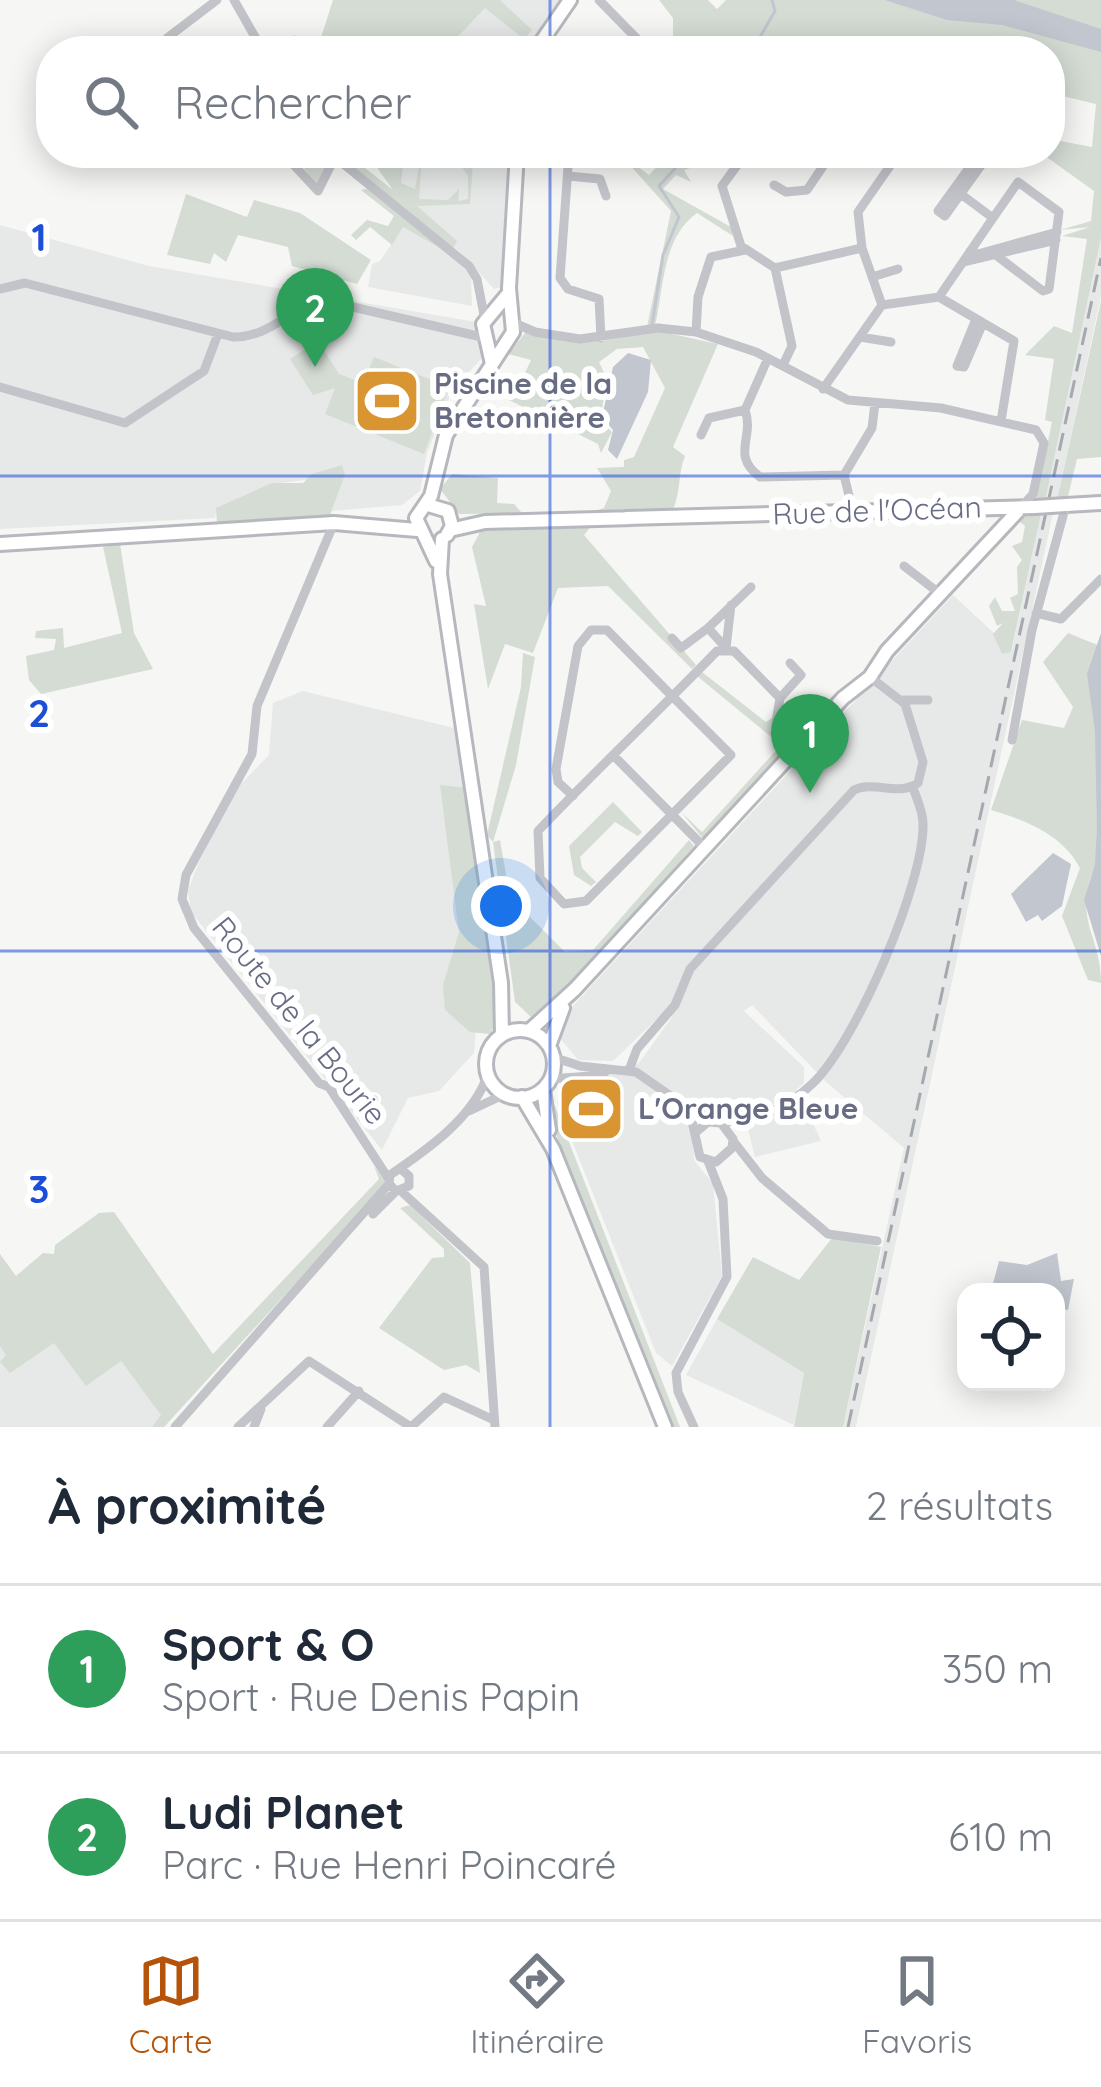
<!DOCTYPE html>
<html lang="fr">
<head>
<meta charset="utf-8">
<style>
	body { margin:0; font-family:Quicksand,sans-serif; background:#f2f2f3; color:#1f2937 }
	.controls { position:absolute; right:36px; bottom:36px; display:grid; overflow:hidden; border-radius:24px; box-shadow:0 6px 30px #0003 }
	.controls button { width:108px; height:108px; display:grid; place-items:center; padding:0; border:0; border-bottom:3px solid #e0e1e3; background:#fff; color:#1f2937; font:60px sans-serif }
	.you { position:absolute; left:501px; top:906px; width:42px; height:42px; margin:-30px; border:9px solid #fff; border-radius:50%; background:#1a73e8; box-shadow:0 0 0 18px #1a73e833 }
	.badge { display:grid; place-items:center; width:78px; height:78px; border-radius:50%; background:#b45309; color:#fff; font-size:39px; font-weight:700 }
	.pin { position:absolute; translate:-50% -99px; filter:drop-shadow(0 3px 6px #0008) }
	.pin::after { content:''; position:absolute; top:63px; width:42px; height:36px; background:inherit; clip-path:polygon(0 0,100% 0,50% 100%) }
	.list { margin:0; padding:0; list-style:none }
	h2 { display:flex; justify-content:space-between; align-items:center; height:156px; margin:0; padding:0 48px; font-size:51px }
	h2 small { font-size:39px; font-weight:400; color:#747a83 }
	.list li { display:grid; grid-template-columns:78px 1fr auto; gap:36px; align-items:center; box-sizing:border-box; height:168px; padding:0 48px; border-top:3px solid #e0e1e3 }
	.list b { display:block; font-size:45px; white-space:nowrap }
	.list p { margin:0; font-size:39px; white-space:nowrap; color:#747a83 }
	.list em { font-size:39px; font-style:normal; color:#747a83 }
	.icon { flex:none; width:66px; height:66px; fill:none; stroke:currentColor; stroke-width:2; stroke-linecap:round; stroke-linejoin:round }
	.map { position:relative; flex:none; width:1101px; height:1427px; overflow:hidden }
	.search { position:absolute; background:#fff; box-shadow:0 6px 30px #0003; left:36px; right:36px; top:36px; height:132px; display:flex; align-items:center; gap:30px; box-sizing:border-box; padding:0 42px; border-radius:48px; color:#747a83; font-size:45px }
	.sheet { height:492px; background:#fff }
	nav { display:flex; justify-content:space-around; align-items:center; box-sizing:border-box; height:168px; border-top:3px solid #e0e1e3; background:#fff; font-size:33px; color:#747a83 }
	nav a { display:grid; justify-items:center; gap:6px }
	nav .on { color:#b45309 }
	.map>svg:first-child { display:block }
	.built { fill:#e7e8e8 }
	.green { fill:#d4dcd4 }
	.water { fill:#c1c6cf }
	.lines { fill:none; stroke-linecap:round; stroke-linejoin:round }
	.stream { stroke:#c1c6cf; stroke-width:3 }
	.major-casing { stroke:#b6b8be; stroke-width:18 }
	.minor { stroke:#c3c4ca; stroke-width:9 }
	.major { stroke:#fff; stroke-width:12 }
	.rail { stroke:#a6a8b0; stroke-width:3; stroke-dasharray:18 9; stroke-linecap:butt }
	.major-bridge-casing { stroke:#b6b8be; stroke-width:18; stroke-linecap:butt }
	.major-bridge { stroke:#fff; stroke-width:12 }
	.grid { fill:none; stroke:#1d4ed8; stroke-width:3; stroke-opacity:0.55 }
	.labels { text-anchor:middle; stroke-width:12; stroke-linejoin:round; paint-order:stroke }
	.poi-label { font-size:30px; font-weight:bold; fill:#686d84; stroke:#fff; text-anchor:start }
	.street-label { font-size:30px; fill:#686d84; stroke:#fff }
	.grid-label { font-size:39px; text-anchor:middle; font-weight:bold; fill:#1d4ed8; stroke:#fff; stroke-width:12; stroke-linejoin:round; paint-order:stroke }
</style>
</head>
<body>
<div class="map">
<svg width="1101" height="1427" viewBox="0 0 1101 1427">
	<rect width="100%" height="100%" fill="#f6f7f4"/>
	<path class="built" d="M472,0H560L529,51H438L472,8Z
		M386,153H514L504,286L494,289L460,252L405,213Z
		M0,225L149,266L476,322L483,357L453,389L427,453L420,491L402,505L332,511L345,475L272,484L217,508L215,518L0,529Z
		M403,227L450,254L471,275L472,306L368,287L372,264L380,261Z
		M1101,238V296L1057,500L1045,501Z
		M1053,513L856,1427H843L904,1148L825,1081L752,1005L744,1011L804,1067V1083L797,1089L821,1141L755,1157L745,1117H705L693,1127L694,1160L713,1184L722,1276L672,1366L656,1353L557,1103L565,1089L639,1063L672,1017L665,1011L613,1061L578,1060L559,1037L570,1009L953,595L1012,650L1041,514Z
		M303,691L454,728L486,906L474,1053L439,1091L408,1098L382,1150L191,912L188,891L198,864L236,789L269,755L273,703Z
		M0,1258L77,1364L108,1344L168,1423L164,1427H0Z
		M717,1319L804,1373L794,1425L686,1375Z"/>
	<path class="green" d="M333,0H500L532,30L524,39L485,8L444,51H277L294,35L318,47Z
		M659,0H708L717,9L726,0H1101V238L1045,501L1036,500L1052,422L1045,420L1054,359L1025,355L1054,326L1072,333L1087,239L1062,236L1090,227L1060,230L1091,221L1094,191L1041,153H1050V139L1092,147L1096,104L1050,93V51H678L662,47L673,39V18Z
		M318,153H346L393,190L378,169L380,162L391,167L388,153H416L404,159L401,183L415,189L422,153L419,199L448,200L459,189L458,201L468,199V176L462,167L473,163L470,204L417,206L457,241L450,254L403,227L392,245L370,227L356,240L351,235L367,220L388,226L394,216L361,190L375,187L336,154L318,187L303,167L314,164Z
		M619,153L649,175L670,153H697L702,164L684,170L691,182L676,175L663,189L731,227L733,236L697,213C662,238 664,287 655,326L647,327L671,211Z
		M186,194L247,217L254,200L300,213L371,260L357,284L292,266L288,247L238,235L226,262L214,253L210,264L167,255Z
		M1101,301V457L1077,459L1068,496L1057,500Z
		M658,331L718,344L673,447L685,456C678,473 681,490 673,510L587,513L604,508L611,491L597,468L624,467V460L634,457L665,388L643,347L617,349L599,362L607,379L600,421L612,432L601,453L598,444L489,390L494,385L507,391L518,388L531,360L508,354L478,392L525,333L601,341Z
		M318,341L339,374L363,383L374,357L449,387L424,454L325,414L335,388L313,395L290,359Z
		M342,465L345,475L328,521L217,526L216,508L272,483H303L312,474Z
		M452,474L498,478L497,503L514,504L522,513L459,514L440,489Z
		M1028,512L1041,514L1011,652L1002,654L993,634L1003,623L997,626L989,606L995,597L1002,611H1015L1010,598L1018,594L1017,567L1022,560L1012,546L1022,542L1025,526L1016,519Z
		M592,525L584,535L696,665L692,669L608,586L558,588L533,653L505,644L488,689L474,604L486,606L472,547L480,532L492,527Z
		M120,544L134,633L153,669L41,694L29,680L26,656L54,650L56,639L35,638L36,631L63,628L64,648L122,633L103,547Z
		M1068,633L1100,646L1101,881L1092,873C1075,923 1101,936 1101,983L1088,980L1062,916L1080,868C1063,835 1026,820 991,810L1022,720L1064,728L1073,707L1043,662Z
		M523,653L535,657L516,765L493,842L500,840L508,886L520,897V907L565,952L593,950L689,840L694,846L586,967L531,1017L515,1002L493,842L487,835L521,687Z
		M702,672L766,722L772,718L789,744L704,840L681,812L702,832L781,745L697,676Z
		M440,785L466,788C473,829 510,1009 490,1034L470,1032L445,1010L443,985L459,932Z
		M613,802L642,832L638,836L615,822L580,857L582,868L596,882L591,886L574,875L569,846Z
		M549,1104L555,1106L680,1427H669L561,1153Z
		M374,1166L386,1183L381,1190L164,1427H152L161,1415L121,1361L86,1386L54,1343L10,1373L0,1362L6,1355L0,1346V1254L16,1276L43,1253L54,1254L55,1245L99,1213L114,1212L213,1354L379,1179Z
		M410,1205L470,1263L480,1373L466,1365L444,1370L379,1328L432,1258L444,1257V1249L400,1208Z
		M832,1238L881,1247L843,1427H794L804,1373L717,1319L753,1257L799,1280Z"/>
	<path class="water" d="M885,0H1014L1101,29V52L1002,25L947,20Z
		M628,353L651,360L648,392L617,459L608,450L613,430L602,417L613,367Z
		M1101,633V956L1084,900L1095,864L1097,829L1095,731L1087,674Z
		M1053,853L1071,864L1062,906L1042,921L1038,915L1026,922L1011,894Z
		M1057,1253L1061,1281L1074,1279L1068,1310L1056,1308V1292L991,1291L999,1261L1027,1265Z"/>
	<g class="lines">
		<path class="stream" d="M752,51L775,11L772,0
			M652,325L663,255L679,217L659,186L689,153
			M179,526L201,525"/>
		<g class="major-casing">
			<path id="major" d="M535,51L570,0
				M492,364L483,324L507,295
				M428,505L448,511L452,526L447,535
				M1066,505L1101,503
				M626,518L1035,507
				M450,530L485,522L634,518
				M442,539L440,574L501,983L502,1035
				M0,544L334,523L417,530
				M436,561L416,518L431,496L446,435L513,332L509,288L517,153
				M486 1064a34 34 0 1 1 68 0a34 34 0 1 1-68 0Z
				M529,1031L575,989L843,698L870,677L887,651L1018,511
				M549,1046L563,1008
				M543,1089L549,1130
				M522,1097L553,1149L665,1427"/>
		</g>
		<path class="minor" d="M234,0L263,51
			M599,0L649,51
			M166,51L167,38L217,0
			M242,51L256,38
			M330,153L469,266L477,279L485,320
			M569,153L560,278L568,289L599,299L601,338
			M746,153L722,186L741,246L775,268L862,248
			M865,153L888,166
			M291,162L318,191L335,157
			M568,176L600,179L606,196
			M774,185L786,192L807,190L832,153
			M945,216L938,211L980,153
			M945,216L990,153
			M993,218L1018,182L1059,212L1049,289L1043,291L997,256
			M970,251L978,254L1057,232
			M963,262L1056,240
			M775,268L792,346L783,365
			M872,277L898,269
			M0,289L25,283L233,337C271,338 292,305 327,301L486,338
			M939,297L993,218L954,189
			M882,305L939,297L1014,341L1001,421
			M882,305L862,248L858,212L899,153
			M976,319L957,366L964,367L983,323
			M512,322L535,332L580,339L658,328L696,332L756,352L848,400L941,408L1036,430L1044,443L1033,494L1022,506
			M696,332L698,297L711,257L745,250
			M860,337L891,342
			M768,358L745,410C755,437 730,455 760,477L844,475L872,428L875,403
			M0,387L125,423L204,371L218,334
			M823,389L882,305
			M701,435L709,418L745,410
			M844,475L851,504L861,512
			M334,523L257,706L252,754L186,875L182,899L194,928L319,1083L329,1087L388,1178
			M904,566L939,593
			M731,605L726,648L708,628L751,587
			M1036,613L1061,619L1101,579
			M672,638L681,648L708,628
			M780,698L801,675L790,663
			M903,700H928
			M1012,740L1032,630L1066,505
			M614,756L705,848
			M573,796L558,782L556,769L578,646L591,630H607L669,693L731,755L586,901L564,904L540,878L538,831C596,770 658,712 717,651H734L780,698L776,722L800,744
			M553,1057L580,1066L636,1072L708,1122
			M629,1070L637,1049L675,1005L690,969L854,790C874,780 898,797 918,783L923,762L905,704L870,677
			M550,1079L604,1075
			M469,1111L505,1094
			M690,1112L700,1157L716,1162L732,1148L733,1139L721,1123L708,1122L696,1132
			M721,1123C758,1119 785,1110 812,1084C855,1044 925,882 923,823C923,812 917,799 913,788
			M734,1142L762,1178L828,1234L877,1241
			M402,1170L409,1176V1186L396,1191L389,1184L390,1175C425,1151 473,1119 488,1074
			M402,1192L484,1267L495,1427
			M373,1214L396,1191
			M175,1427L389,1184
			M238,1427L309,1361L411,1427L444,1397L494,1420
			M254,1427L261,1409
			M327,1427L359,1391
			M694,1427L678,1392L676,1373L727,1277L723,1199L708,1161"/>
		<use href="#major" class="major"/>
		<path class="rail" d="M848,1427L1101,258"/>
		<g class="major-bridge-casing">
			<path id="major-bridge" d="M1035,507L1066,505"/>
		</g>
		<use href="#major-bridge" class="major-bridge"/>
	</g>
	<path class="grid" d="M550,0V51M550,153V1427M0,476H1101M0,951H1101"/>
	<defs>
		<g id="stadium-square" transform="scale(3.45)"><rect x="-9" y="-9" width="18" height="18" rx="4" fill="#d99532" stroke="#fff"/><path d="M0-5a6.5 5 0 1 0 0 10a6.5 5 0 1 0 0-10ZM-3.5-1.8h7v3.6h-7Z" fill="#fff"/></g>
	</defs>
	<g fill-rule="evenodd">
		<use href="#stadium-square" x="387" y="401"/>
		<use href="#stadium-square" x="591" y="1109"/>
	</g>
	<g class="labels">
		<g class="poi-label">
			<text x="434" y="394">Piscine de la<tspan x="434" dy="34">Bretonnière</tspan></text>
			<text x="638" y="1119">L'Orange Bleue</text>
		</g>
		<g class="street-label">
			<text transform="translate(877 511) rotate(-2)" y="10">Rue de l'Océan</text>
			<text transform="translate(299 1021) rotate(51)" y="10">Route de la Bourie</text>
		</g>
	</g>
	<g class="grid-label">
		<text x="39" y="251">1</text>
		<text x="39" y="727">2</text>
		<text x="39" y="1203">3</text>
	</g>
</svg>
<div class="controls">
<button><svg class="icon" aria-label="locate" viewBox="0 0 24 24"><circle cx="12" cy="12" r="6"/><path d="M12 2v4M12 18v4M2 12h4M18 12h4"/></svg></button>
</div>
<div class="you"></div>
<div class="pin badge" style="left:810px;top:793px;background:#2e9e5b">1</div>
<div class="pin badge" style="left:315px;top:367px;background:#2e9e5b">2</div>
<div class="search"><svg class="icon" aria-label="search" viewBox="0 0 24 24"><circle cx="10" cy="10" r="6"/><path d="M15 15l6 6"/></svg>Rechercher</div>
</div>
<section class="sheet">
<h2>À proximité<small>2 résultats</small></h2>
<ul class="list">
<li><span class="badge" style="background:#2e9e5b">1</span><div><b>Sport &amp; O</b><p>Sport · Rue Denis Papin</p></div><em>350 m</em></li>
<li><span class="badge" style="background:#2e9e5b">2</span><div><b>Ludi Planet</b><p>Parc · Rue Henri Poincaré</p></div><em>610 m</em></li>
</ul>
</section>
<nav>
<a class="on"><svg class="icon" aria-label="map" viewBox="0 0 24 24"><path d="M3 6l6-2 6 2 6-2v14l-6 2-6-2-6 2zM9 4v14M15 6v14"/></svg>Carte</a>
<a><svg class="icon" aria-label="directions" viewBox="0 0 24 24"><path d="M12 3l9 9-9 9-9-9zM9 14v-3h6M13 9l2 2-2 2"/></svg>Itinéraire</a>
<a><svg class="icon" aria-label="saved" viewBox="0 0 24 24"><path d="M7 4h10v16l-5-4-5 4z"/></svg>Favoris</a>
</nav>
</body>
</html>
